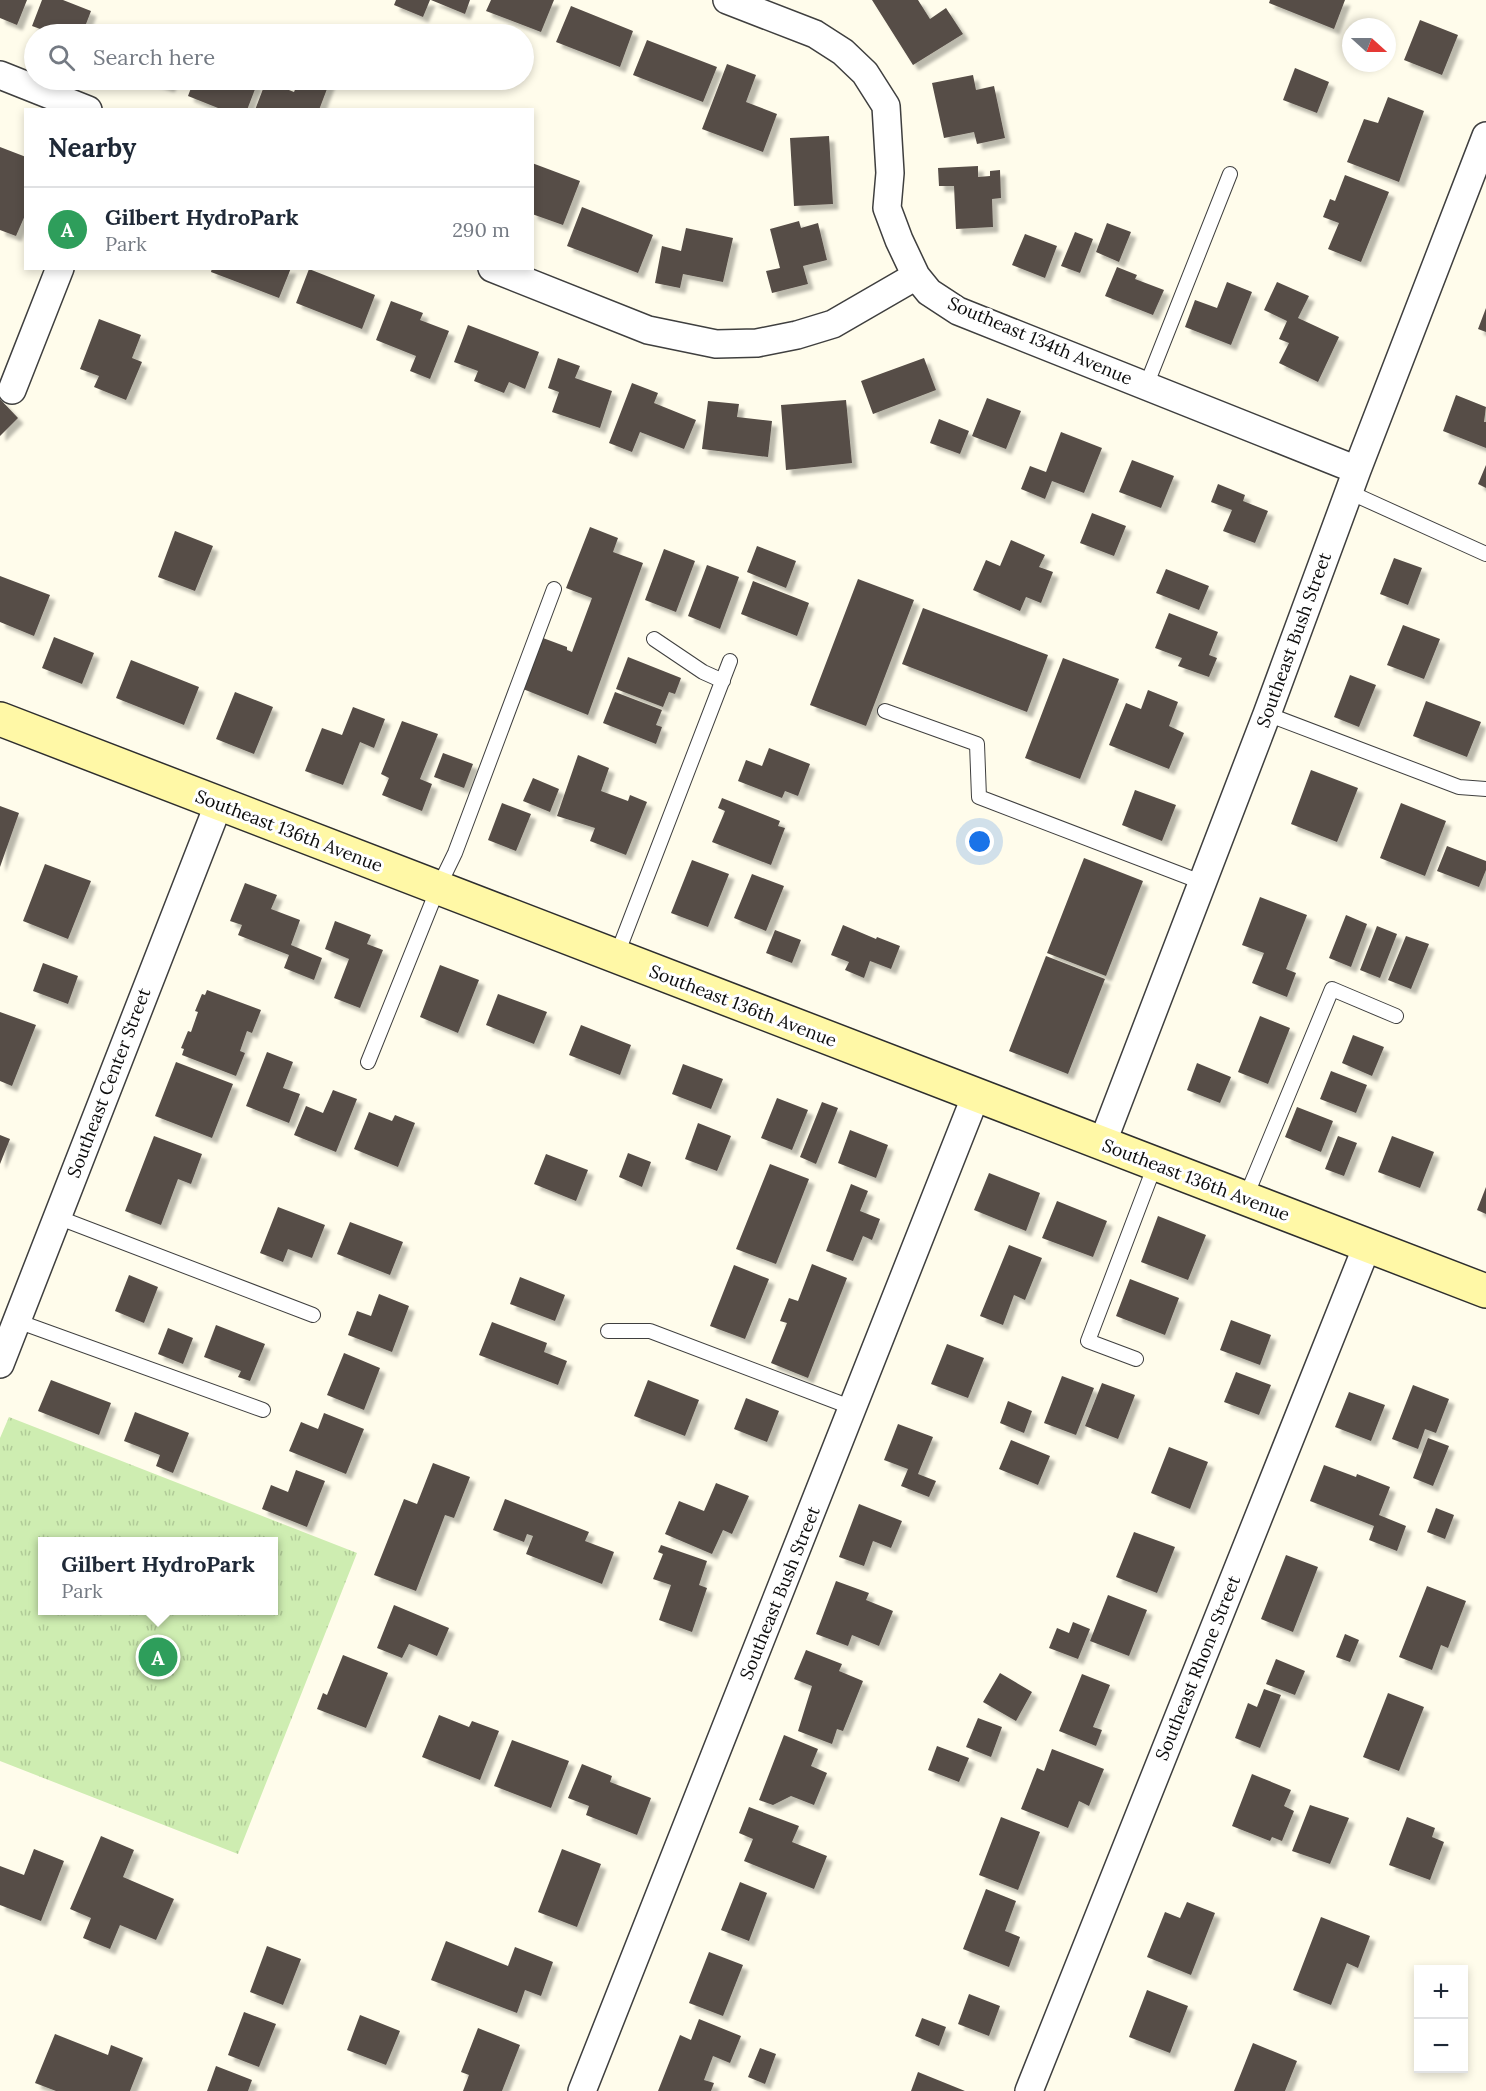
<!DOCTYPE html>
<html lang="en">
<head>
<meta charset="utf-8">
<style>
	body { margin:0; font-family:Lora,serif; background:#f6f6f7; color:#1f2937 }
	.controls { position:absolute; right:18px; bottom:18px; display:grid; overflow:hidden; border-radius:0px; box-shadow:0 3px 9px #0003 }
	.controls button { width:54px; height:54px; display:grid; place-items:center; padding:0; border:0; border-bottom:2px solid #e0e1e3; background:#fff; color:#1f2937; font:30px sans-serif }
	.compass { position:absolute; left:1342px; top:18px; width:54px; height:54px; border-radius:50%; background:#fff; box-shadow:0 3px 9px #0003; rotate:111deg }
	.you { position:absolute; left:980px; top:842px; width:21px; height:21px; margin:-15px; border:4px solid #fff; border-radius:50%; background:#1a73e8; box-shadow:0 0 0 9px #1a73e833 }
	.badge { display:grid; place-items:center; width:39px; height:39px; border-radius:50%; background:#0b8043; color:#fff; font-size:20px; font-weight:700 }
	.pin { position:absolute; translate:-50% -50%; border:3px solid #fff; box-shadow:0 2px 6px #0006 }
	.popup { position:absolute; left:38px; top:1537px; width:240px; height:78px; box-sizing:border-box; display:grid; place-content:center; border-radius:0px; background:#fff; filter:drop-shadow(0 2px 4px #0005); font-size:20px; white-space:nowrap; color:#747a83 }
	.popup b { font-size:22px; color:#1f2937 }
	.popup::after { content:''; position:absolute; left:50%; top:100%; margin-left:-12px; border:12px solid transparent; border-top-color:#fff }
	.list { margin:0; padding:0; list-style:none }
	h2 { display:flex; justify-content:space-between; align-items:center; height:78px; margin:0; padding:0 24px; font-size:26px }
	h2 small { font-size:20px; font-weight:400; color:#747a83 }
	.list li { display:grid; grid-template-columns:39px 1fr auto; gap:18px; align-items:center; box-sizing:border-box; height:84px; padding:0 24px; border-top:2px solid #e0e1e3 }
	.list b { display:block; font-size:22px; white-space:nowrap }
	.list p { margin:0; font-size:20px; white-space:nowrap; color:#747a83 }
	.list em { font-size:20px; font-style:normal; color:#747a83 }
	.icon { flex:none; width:33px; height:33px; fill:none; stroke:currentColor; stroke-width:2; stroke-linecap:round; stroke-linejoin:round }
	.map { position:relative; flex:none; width:1486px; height:2091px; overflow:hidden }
	.search { position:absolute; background:#fff; box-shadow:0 3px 9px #0003; left:24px; top:24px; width:510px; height:66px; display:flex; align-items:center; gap:15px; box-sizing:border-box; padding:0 21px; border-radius:33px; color:#747a83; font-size:22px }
	.panel { position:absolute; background:#fff; box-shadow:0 3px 9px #0003; left:24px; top:108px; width:510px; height:162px; border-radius:0px }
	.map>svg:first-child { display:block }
	.park { fill:url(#park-tufts); fill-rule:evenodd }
	.building { fill:#564d47; filter:url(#shadow) }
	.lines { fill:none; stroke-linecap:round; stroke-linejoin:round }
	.lane-casing { stroke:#3f3f3f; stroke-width:16 }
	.street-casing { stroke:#3f3f3f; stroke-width:30 }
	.secondary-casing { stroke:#2e2e2e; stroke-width:36 }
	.lane { stroke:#fff; stroke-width:14 }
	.street { stroke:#fff; stroke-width:27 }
	.secondary { stroke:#fff8a6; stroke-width:33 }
	.labels { text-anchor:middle; stroke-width:6; stroke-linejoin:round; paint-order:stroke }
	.street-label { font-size:18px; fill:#0c0c0c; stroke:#fff }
</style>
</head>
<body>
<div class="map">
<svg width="1486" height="2091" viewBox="0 0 1486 2091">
	<defs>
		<pattern id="park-tufts" width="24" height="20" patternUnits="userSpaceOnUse" patternTransform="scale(1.5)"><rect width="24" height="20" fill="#ceedb1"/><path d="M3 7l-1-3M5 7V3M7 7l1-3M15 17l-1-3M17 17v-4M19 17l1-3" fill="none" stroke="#b0ca97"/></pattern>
		<filter id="shadow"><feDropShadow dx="5.5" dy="5.5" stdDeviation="1.5" flood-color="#0004"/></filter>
	</defs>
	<rect width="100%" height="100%" fill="#fffceb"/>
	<path class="park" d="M9,1417L357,1553L238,1854L0,1761V1438ZM42,1542H274V1610H42Z"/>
	<path class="building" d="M0,0H27L17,25L0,18Z
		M42,0H63L91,11L86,24L100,29L98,34H54L32,26Z
		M396,0H430L423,17L394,5Z
		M431,0H470L465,14Z
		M491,0H554L541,32L486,11Z
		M872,0H918L930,19L946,8L963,34L913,65Z
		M1270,0H1345L1334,29L1269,3Z
		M571,6L633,31L620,67L556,42Z
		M1420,20L1458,35L1442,75L1404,60Z
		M441,25L466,34H437Z
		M647,40L717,67L703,102L633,75Z
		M727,64L756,75L746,102L777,114L763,152L702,129Z
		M1295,68L1329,82L1317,113L1283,100Z
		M973,75L976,90L994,86L1005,138L977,144L974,132L944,138L932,83Z
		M149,80H172L169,87Z
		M194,80H245L257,84L247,110H223L188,96Z
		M299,80H325L330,81L319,110H255L266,81L294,92Z
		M1388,97L1424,111L1399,182L1347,162L1364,119L1378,123Z
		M829,136L833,204L794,206L790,138Z
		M0,147L26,157V213L16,236L0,230Z
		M532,163L580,181L563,225L532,214Z
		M978,166V177L990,176V171L1000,170L1001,198L992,199L993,227L956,229L954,186H939L938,168Z
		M1345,175L1389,192L1361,262L1328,249L1339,223L1323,217L1330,199L1335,201Z
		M582,207L653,235L638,273L567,246Z
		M799,221L801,228L818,223L827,260L803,266L808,284L772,293L766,271L780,268L770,229Z
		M1107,223L1131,232L1119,262L1096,252Z
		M686,228L733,238L723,282L683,274L680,288L655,283L662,246L681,251Z
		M1075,232L1093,239L1080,273L1061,266Z
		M1025,234L1057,246L1045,278L1012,265Z
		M1117,267L1137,275L1135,279L1164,290L1153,315L1105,296Z
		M212,268H291L279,298L211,272Z
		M309,269L375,295L362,329L296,303Z
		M1227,282L1252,292L1231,345L1185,327L1195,300L1217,308Z
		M1277,282L1309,296L1298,318L1339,337L1318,382L1279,363L1289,343L1279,339L1287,321L1264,310Z
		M391,301L423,313L420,320L449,331L430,379L410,371L416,356L376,340Z
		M1486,308V332L1478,329Z
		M99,319L141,335L132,358L142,362L126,400L94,387L99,376L80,369Z
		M468,325L539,352L525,389L509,382L504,393L474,381L478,371L454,362Z
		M558,358L580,366L575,378L612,391L600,428L552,412L559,392L548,388Z
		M924,358L936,390L873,414L861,381Z
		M632,383L658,393L654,403L696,420L684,449L640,432L632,452L609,443Z
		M1456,395L1486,407L1484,422H1486V448L1443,431Z
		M987,398L1021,411L1006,449L972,436Z
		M0,399L18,418L0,436Z
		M846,400L852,463L786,470L781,405Z
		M708,401L739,404L737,417L772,421L768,457L702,449Z
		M939,419L969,431L960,454L930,443Z
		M1061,432L1102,448L1084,493L1052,481L1045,499L1021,489L1030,466L1046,472Z
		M1132,460L1174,476L1161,508L1119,492Z
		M1486,465V488L1478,484Z
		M1218,484L1245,495L1243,501L1268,511L1255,543L1223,531L1232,510L1211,502Z
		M1092,513L1126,526L1114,556L1080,543Z
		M590,527L618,538L613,552L643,563L588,715L523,689L543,638L567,647V650L572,652L592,598L566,588Z
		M175,531L213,546L195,591L158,577Z
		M1011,540L1045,555L1039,567L1053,572L1041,603L1026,597L1020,611L973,590L986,560L1000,566Z
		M757,546L796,561L786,588L747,572Z
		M664,549L695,561L676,612L645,600Z
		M1394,558L1422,568L1408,605L1380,594Z
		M707,565L739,577L720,629L688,616Z
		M1166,569L1209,586L1199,610L1156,593Z
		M0,576L50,595L34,636L0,622Z
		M858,579L914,600L866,726L810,705Z
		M753,581L809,603L797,636L741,614Z
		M923,608L1048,655L1027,712L902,664Z
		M1169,613L1218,632L1209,655L1217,658L1209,677L1178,666L1182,658L1155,648Z
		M1403,625L1440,639L1424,679L1387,665Z
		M54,637L94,653L82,684L42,668Z
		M628,657L681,678L675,694L669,692L663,707L616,689Z
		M1063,658L1119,679L1080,779L1025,758Z
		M131,660L199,687L184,725L116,698Z
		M1350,675L1376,685L1359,727L1334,717Z
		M1148,690L1178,702L1169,726L1184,733L1169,769L1109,745L1126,703L1141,709Z
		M235,692L273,707L254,754L216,739Z
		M615,692L662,710L656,725L662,727L656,744L603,723Z
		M1426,701L1481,722L1467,757L1413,736Z
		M353,707L385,719L374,748L360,742L343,785L305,771L322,728L342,735Z
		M402,721L438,734L420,779L432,784L422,811L382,795L389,778L381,774Z
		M769,748L810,764L798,796L785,791L782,798L738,781L746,760L762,766Z
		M443,753L473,764L464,788L434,777Z
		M578,755L609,768L601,791L628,801L630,795L647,802L626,855L590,841L595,828L557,816Z
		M1311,770L1358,788L1337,842L1291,824Z
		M533,778L559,789L550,812L523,801Z
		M1135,790L1176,805L1162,841L1122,825Z
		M722,798L780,821L778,826L785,828L771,865L712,842L725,811L718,808Z
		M502,803L531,814L516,851L488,840Z
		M1401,803L1446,821L1425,876L1380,858Z
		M0,806L19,813L0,867Z
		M1447,846L1486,861V870L1479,887L1437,871Z
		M1084,858L1143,881L1106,976L1047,953Z
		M692,860L729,874L708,927L671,913Z
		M45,864L91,881L68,939L23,921Z
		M752,874L784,886L766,931L734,918Z
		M245,883L277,895L271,909L300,920L291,945L322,958L314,980L284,968L289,955L238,935L242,925L230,921Z
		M1260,897L1307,915L1286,969L1296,973L1287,997L1252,983L1264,953L1242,945Z
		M1346,915L1367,924L1351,967L1329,958Z
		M335,921L371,935L367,944L383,950L360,1008L334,998L349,959L325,949Z
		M843,925L876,939L877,937L900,946L891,969L870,961L864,978L845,970L849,962L831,955Z
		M1377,926L1397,934L1380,978L1360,970Z
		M775,930L801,940L792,963L766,953Z
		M1406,936L1429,944L1411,989L1388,980Z
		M1046,956L1105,979L1068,1074L1009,1051Z
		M43,963L78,976L68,1004L33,991Z
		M440,965L479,980L458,1033L420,1017Z
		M207,990L261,1010L252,1033L247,1031L240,1051L245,1053L236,1076L182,1055L184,1049L181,1048L188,1031L191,1032L198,1012L195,1011L202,994L205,995Z
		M498,994L547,1012L534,1044L486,1025Z
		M0,1012L36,1025L12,1086L0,1081Z
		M1260,1016L1290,1028L1268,1084L1238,1072Z
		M581,1025L631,1045L620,1075L569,1055Z
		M1353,1035L1384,1047L1372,1076L1342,1063Z
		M267,1052L293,1062L283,1088L300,1094L289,1123L246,1106Z
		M176,1062L233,1084L212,1138L155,1116Z
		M1197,1063L1231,1077L1220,1103L1187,1090Z
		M683,1064L723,1079L711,1109L672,1094Z
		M1331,1071L1367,1085L1356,1113L1320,1099Z
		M333,1090L357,1099L336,1152L294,1135L306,1106L323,1113Z
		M777,1098L808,1110L792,1150L761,1138Z
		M822,1102L838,1108L816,1164L800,1157Z
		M1297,1107L1333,1121L1321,1152L1285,1137Z
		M369,1112L392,1121L395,1115L415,1123L398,1167L354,1149Z
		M698,1123L731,1136L717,1171L685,1159Z
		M850,1130L888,1145L876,1178L838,1163Z
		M0,1135L10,1139L0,1164Z
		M154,1136L202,1154L191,1184L178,1179L161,1225L125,1211Z
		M1338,1136L1357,1143L1344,1176L1325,1169Z
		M1392,1136L1434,1152L1420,1188L1378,1172Z
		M628,1153L651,1162L642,1187L619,1177Z
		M546,1154L588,1170L576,1201L534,1184Z
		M770,1164L809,1179L776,1264L736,1249Z
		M989,1173L1040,1193L1026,1231L974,1210Z
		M851,1184L868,1191L860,1211L880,1219L872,1240L863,1236L853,1261L826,1251Z
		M1486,1187V1214L1477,1210Z
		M1057,1201L1107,1221L1093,1257L1042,1238Z
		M278,1207L325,1225L312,1258L288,1249L283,1262L260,1253Z
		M1158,1216L1206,1235L1188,1280L1141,1262Z
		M350,1222L403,1242L390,1275L337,1254Z
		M1009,1245L1042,1258L1025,1300L1014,1295L1003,1325L980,1316Z
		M812,1264L847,1278L808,1378L771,1363L787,1323L780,1321L789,1298L798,1301Z
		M734,1265L769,1279L745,1339L710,1326Z
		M129,1275L158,1287L144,1323L115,1311Z
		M520,1277L565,1295L555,1321L510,1304Z
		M1130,1279L1179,1298L1165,1335L1116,1316Z
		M379,1294L409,1306L392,1352L348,1335L357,1311L371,1316Z
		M1231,1320L1271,1335L1260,1365L1220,1350Z
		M492,1322L547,1343L544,1352L567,1361L558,1385L479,1355Z
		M216,1325L265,1344L250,1381L238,1377L241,1371L204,1357Z
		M168,1328L193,1338L183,1364L158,1354Z
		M947,1344L984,1358L968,1398L931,1384Z
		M344,1353L380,1368L364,1410L327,1395Z
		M1236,1372L1271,1385L1259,1415L1224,1402Z
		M1062,1376L1094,1388L1076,1435L1044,1423Z
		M51,1380L111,1403L99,1435L38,1411Z
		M648,1380L699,1400L685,1436L634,1416Z
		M1102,1383L1135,1395L1118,1439L1085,1426Z
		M1413,1385L1449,1399L1436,1433L1425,1429L1418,1449L1392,1439Z
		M1349,1392L1385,1405L1371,1441L1335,1427Z
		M746,1398L779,1411L767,1442L734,1429Z
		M1008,1401L1032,1411L1024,1433L1000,1423Z
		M135,1412L189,1433L173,1473L156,1466L160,1455L124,1441Z
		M324,1413L364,1429L346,1474L289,1451L301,1422L318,1429Z
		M898,1424L933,1437L918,1474L936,1481L929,1497L901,1486L908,1469L884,1460Z
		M1428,1438L1449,1446L1433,1486L1413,1478Z
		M1011,1440L1050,1456L1038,1485L999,1469Z
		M1169,1447L1208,1462L1190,1509L1151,1493Z
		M433,1463L470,1477L454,1518L445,1515L416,1591L374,1575L404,1499L417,1504Z
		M1324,1465L1356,1477L1357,1474L1390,1487L1379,1515L1406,1526L1397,1551L1369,1540L1374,1526L1310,1501Z
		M296,1470L325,1481L307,1527L262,1509L271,1485L288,1492Z
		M716,1483L749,1496L732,1534L723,1530L712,1554L665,1534L679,1501L704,1511Z
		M505,1499L589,1532L585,1541L614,1552L602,1584L526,1554L533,1536L527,1534L524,1542L493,1530Z
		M859,1504L902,1521L891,1548L873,1541L864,1566L839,1557Z
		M1436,1508L1454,1515L1445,1539L1427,1532Z
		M1134,1532L1175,1547L1157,1593L1116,1577Z
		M661,1545L707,1561L699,1585L707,1588L692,1632L659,1620L671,1585L653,1579L663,1554L658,1552Z
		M1286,1555L1318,1567L1293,1632L1261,1619Z
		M836,1581L869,1593L866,1600L893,1611L879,1646L852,1635L848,1646L816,1634Z
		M1427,1586L1466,1601L1448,1648L1441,1645L1432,1670L1399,1657Z
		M1108,1595L1147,1610L1129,1656L1090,1641Z
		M394,1605L449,1628L437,1656L409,1644L402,1658L377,1648Z
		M1073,1622L1090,1629L1078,1659L1049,1648L1057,1628L1069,1633Z
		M1345,1634L1359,1640L1350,1662L1336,1657Z
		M806,1650L842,1664L839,1671L863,1681L843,1731L837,1729L832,1744L798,1731L812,1686L794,1679Z
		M343,1655L388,1673L366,1728L317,1709L323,1693L327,1695Z
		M1276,1659L1305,1671L1295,1695L1266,1684Z
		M1000,1673L1032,1692L1016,1721L983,1702Z
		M1082,1674L1110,1685L1093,1727L1102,1730L1096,1746L1059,1731Z
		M1264,1689L1281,1695L1260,1748L1235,1738L1248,1703L1257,1707Z
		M1388,1693L1424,1707L1399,1771L1363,1757Z
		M439,1715L469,1727L472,1721L499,1731L480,1780L422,1757Z
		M978,1718L1002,1727L991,1757L966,1747Z
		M784,1735L818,1749L811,1766L827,1773L814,1805L791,1796L773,1805L759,1800Z
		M512,1740L569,1761L551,1808L494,1786Z
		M937,1746L969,1758L959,1782L928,1770Z
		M1052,1749L1104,1769L1089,1806L1079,1801L1068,1828L1021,1809L1037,1768L1044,1771Z
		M582,1764L612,1776L610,1782L651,1798L637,1835L586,1815L589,1806L568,1798Z
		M1252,1774L1291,1790L1284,1806L1294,1811L1282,1841L1272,1837L1270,1841L1232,1826Z
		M1310,1805L1349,1818L1330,1864L1292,1851Z
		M749,1807L799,1826L792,1842L827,1856L814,1889L744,1861L753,1839L739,1833Z
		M1001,1817L1040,1832L1018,1890L979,1875Z
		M1407,1817L1435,1828L1432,1837L1444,1842L1430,1880L1389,1865Z
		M101,1836L134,1850L123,1877L174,1899L156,1940L120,1925L110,1949L83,1938L91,1918L70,1909Z
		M34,1849L64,1861L41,1921L0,1905V1866L24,1875Z
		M562,1849L601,1864L577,1927L538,1912Z
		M740,1882L767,1893L749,1941L721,1930Z
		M986,1889L1016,1901L1005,1931L1020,1937L1009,1967L963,1949Z
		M1187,1902L1215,1913L1191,1975L1147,1957L1165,1912L1180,1918Z
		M1321,1917L1370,1936L1358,1968L1347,1963L1331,2005L1293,1990Z
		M446,1941L508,1966L515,1947L553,1962L541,1996L525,1990L517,2013L431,1980Z
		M267,1946L301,1959L283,2005L250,1992Z
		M709,1952L743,1965L723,2016L689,2003Z
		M1147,1990L1188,2006L1170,2053L1129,2037Z
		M969,1994L1000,2006L989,2036L958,2024Z
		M244,2012L276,2024L259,2067L228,2055Z
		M360,2015L400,2031L386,2065L347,2050Z
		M922,2018L946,2027L939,2046L915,2036Z
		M699,2019L741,2036L730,2063L713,2056L704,2080L714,2083L711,2091H658L680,2035L691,2040Z
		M478,2028L520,2045L502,2091H463L469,2075L461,2072Z
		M55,2034L108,2055L111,2045L143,2058L130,2091H56L35,2083Z
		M1253,2043L1297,2061L1285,2091H1234Z
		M760,2048L776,2054L765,2084L748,2077Z
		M216,2066L252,2080L248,2091H207Z
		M918,2072L965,2091H911Z"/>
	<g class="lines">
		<g class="lane-casing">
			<path id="lane" d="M1146,386L1230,174
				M1349,492L1486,554
				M654,639L703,672L723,681
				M885,711L977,744L979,797L1201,882
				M1267,714L1459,787L1486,789
				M616,957L730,661
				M368,1062L438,888L455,853L554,589
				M1245,1199L1332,989L1396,1016
				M57,1217L313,1315
				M17,1321L263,1410
				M608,1331H650L853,1408
				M1136,1359L1088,1341L1155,1165"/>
		</g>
		<g class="street-casing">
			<path id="street" d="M727,0L815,34L843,52L865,73L886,106L890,173L887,208L899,240L916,276L929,292L958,311L1357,470
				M0,75L88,110
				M492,268L648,330L716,344L757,343L797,335L833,324L916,276
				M12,390L60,268
				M1102,1144L1267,714L1357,470L1486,136
				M0,1364L219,803
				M582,2091L976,1095
				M1029,2091L1367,1246"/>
		</g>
		<g class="secondary-casing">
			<path id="secondary" d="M0,719L1486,1291"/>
		</g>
		<use href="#lane" class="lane"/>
		<use href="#street" class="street"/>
		<use href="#secondary" class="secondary"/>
	</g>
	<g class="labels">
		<g class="street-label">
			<text transform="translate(1040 341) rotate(23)" y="6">Southeast 134th Avenue</text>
			<text transform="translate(1294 640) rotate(-70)" y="6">Southeast Bush Street</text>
			<text transform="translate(289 831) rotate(21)" y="6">Southeast 136th Avenue</text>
			<text transform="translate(743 1006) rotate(21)" y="6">Southeast 136th Avenue</text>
			<text transform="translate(109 1083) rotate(-69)" y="6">Southeast Center Street</text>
			<text transform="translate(1196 1180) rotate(21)" y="6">Southeast 136th Avenue</text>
			<text transform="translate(780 1593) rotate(-68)" y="6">Southeast Bush Street</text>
			<text transform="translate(1198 1668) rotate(-68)" y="6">Southeast Rhone Street</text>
		</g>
	</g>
</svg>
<div class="controls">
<button>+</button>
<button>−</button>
</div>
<svg class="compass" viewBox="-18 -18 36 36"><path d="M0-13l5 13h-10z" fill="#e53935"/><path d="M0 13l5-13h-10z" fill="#747a83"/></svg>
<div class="you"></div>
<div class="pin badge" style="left:158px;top:1657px;background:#2e9e5b">A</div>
<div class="popup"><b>Gilbert HydroPark</b>Park</div>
<div class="search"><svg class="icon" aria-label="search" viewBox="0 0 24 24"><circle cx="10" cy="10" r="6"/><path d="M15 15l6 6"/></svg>Search here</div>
<section class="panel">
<h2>Nearby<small></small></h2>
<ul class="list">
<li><span class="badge" style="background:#2e9e5b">A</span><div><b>Gilbert HydroPark</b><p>Park</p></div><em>290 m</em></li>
</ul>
</section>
</div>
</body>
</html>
